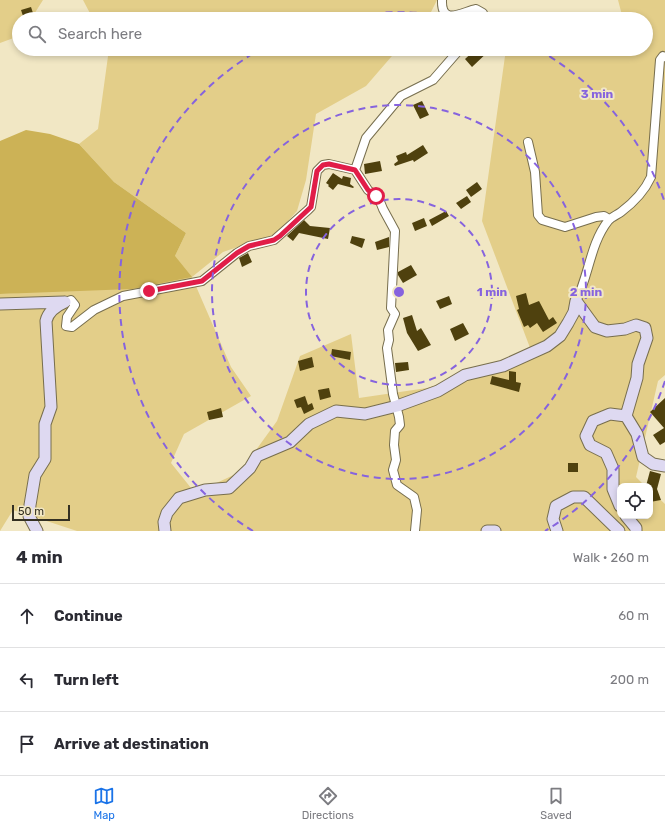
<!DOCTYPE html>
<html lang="en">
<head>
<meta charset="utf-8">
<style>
	body { margin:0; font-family:Rubik,sans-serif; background:#f2f2f3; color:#2b2b33 }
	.controls { position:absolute; right:12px; bottom:12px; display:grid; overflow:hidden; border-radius:8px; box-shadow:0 2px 6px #0003 }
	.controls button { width:36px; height:36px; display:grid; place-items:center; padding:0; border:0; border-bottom:1px solid #e1e1e2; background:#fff; color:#2b2b33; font:20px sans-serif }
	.scale { position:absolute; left:12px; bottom:10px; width:58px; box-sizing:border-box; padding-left:4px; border:2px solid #343022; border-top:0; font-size:11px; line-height:14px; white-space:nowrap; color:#343022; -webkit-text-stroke:3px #f1e7c4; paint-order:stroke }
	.stop { position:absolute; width:12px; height:12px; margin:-9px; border:3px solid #e11d48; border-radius:50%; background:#fff }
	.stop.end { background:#e11d48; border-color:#fff; box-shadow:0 1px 4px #0008 }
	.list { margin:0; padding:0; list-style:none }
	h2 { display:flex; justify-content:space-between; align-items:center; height:52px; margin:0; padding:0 16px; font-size:17px }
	h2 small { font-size:13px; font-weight:400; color:#7c7c81 }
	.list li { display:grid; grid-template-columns:26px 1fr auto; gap:12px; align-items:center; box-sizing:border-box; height:64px; padding:0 16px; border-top:1px solid #e1e1e2 }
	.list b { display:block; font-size:15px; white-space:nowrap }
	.list em { font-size:13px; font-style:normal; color:#7c7c81 }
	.icon { flex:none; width:22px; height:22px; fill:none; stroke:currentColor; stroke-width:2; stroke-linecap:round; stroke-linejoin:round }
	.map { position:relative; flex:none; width:665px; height:531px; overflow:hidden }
	.search { position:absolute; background:#fff; box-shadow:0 2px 6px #0003; left:12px; right:12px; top:12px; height:44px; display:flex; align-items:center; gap:10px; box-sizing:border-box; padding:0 14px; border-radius:22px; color:#7c7c81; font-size:15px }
	.sheet { height:244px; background:#fff }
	nav { display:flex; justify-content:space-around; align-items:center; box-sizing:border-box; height:56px; border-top:1px solid #e1e1e2; background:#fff; font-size:11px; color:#7c7c81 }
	nav a { display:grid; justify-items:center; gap:2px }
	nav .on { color:#1a73e8 }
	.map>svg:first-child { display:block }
	.green { fill:#e3ce89 }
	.forest { fill:#ccb256 }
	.building { fill:#4f410e }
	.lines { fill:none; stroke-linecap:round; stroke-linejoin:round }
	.street-casing { stroke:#776e4e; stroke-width:10 }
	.secondary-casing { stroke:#776e4e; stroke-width:13 }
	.street { stroke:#fff; stroke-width:8 }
	.secondary { stroke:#ded9f1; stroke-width:11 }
	.route { stroke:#e11d48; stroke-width:5 }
	.ring { fill:none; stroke:#8663de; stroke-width:2; stroke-dasharray:7 5 }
	.centre { fill:#8663de; stroke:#f1e7c4; stroke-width:2 }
	.ring-label { font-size:12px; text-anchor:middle; font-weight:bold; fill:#8663de; stroke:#f1e7c4; stroke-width:4; stroke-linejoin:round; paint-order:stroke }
</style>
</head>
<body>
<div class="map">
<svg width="665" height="531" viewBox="0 0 665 531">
	<rect width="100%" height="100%" fill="#f1e7c4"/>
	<path class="green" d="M0,0H43L31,19H19V36L0,43Z
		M83,0H437L431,12L420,19H93Z
		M618,0H665V375L658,381L636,477L645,486H620V516H650V490L665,504V531H77L13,510L0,531V294L18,293L175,256L186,233L114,182L79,144L98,129L109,49H398L366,86L316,114L306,180L297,211L276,234L223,252L192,277L231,367L251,396L184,434L171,463L195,493L240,472L277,421L300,356L351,334L359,398L427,388L532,353L482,221L506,49H646V19H623Z"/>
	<path class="forest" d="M26,130L50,134L79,144L114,182L186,233L175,256L192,277L132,289L0,294V141Z"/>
	<path class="building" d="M31,7L35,19H24L21,10Z
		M476,49H491L472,67L465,59Z
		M422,101L429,115L420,119L413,105Z
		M423,145L428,153L414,162L413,160L395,166L394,164L398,161L396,156L406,152L407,155Z
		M380,161L382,171L365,174L364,164Z
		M333,173L342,179L343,176L351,178L350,184L354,187L353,188L338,184L333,190L328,186L329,185L326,183Z
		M477,182L482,189L471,197L466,190Z
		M467,196L471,202L461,209L456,203Z
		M446,211L449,216L432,226L429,220Z
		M424,218L427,226L415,231L412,223Z
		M304,220L310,226L330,228L328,239L299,233L293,241L287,236Z
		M352,236L365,239L362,248L350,243Z
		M389,237V247L377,250L375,242Z
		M248,253L252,262L242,267L239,258Z
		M411,265L417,275L403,283L398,275V272Z
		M526,293L529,305L539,301L549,320L553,317L557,323L543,332L537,323L530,328L528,325L524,327L517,310L519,309L516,296Z
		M449,296L452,304L440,309L436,301Z
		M412,315L417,331L421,328L431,345L418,351L407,333L403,318Z
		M463,323L469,334L455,341L450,329Z
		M332,349L351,352L350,360L331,356Z
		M312,357L314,367L300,371L298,361Z
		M408,362L409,370L396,372L395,363Z
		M509,371L516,372V382L521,383L519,392L490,384L492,376L509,380Z
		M329,388L331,397L320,400L318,390Z
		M305,396L308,405L312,403L314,409L304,414L301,407L297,408L294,400Z
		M665,398V442L660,445L653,435L664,428L650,412Z
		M221,408L223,417L209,420L207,412Z
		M568,463H578V472H568Z
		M650,471L661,474L657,489L661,500L650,502V486H646Z"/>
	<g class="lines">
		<g class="street-casing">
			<path id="street" d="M442,0C441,27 464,11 476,9L483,13L484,19
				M528,142L535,172L538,215L542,220L565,227L596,217L604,216L609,219
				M355,170L368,190L379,199L383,209L395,231L391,308L395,314L388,330L389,340L387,348L393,394L399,417L400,425L395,431L394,445L396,460L393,470L397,485L414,497L417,510L415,531
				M576,301C589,276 590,244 608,221C611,217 617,215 621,212C633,203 645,190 651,177L660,60L663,56L665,57
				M65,302L71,300L75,305L67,317L66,326L72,327L94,310L123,296L202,281L237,253L249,246L274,240L308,210L311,207L317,171L323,165L329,164L355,170L366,138L401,96L433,80L460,49"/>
		</g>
		<g class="secondary-casing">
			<path id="secondary" d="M0,304L64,302
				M620,506L613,489V469L606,453L590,445L586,436L593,421L610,414L626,416
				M626,516L636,528V531
				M37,531L29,516L30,505L35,475L45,459V424L51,407L46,321C48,312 56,306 65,302
				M165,531L164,522L167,513L179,498L205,490L229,488L250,468L257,456L290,442L309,424L336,411L365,414L397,406L438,391L465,375L503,366L547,346L560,336L568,323L574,312L576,301L595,327L607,331L625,329L636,325L645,328L647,338L638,364L637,378L626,416L637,434L643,457L653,464L665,466
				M487,531H495
				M557,531L553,519L556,506L573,497H584L619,531"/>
		</g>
		<use href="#street" class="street"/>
		<use href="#secondary" class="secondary"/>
	</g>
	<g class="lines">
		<path class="route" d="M149,291L202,281L237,253L249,246L274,240L280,236L311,207L317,171L323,165L329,164L355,170L368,190L376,196"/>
	</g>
	<g class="ring">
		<circle cx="399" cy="292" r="93"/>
		<circle cx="399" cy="292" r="187"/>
		<path d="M665 381A280 280 0 0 1 545 531M253 531A280 280 0 0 1 259 50M338 19A280 280 0 0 1 460 19M539 50A280 280 0 0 1 665 203"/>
	</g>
	<circle cx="399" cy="292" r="6" class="centre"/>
	<g class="ring-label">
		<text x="597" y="98">3 min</text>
		<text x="492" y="296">1 min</text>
		<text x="586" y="296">2 min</text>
	</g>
</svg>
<div class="controls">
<button><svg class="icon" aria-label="locate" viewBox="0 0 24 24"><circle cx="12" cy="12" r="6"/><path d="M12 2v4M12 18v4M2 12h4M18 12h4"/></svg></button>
</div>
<div class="scale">50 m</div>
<div class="stop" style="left:376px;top:196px"></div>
<div class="stop end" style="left:149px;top:291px"></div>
<div class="search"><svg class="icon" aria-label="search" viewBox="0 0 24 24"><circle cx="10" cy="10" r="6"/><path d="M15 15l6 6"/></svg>Search here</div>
</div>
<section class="sheet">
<h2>4 min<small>Walk · 260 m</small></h2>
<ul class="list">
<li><svg class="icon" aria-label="ahead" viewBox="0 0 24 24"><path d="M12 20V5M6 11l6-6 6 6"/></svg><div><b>Continue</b></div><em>60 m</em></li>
<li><svg class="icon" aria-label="left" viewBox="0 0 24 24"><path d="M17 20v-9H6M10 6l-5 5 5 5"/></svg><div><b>Turn left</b></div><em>200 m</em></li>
<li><svg class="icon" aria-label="arrive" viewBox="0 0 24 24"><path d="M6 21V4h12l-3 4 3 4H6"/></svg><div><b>Arrive at destination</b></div></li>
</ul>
</section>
<nav>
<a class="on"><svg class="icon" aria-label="map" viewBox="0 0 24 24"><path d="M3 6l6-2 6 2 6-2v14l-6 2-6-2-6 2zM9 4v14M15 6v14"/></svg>Map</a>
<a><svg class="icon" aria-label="directions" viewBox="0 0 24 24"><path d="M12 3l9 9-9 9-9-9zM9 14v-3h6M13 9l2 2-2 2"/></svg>Directions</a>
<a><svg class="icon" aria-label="saved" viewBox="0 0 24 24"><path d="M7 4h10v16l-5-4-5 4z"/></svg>Saved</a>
</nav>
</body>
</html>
